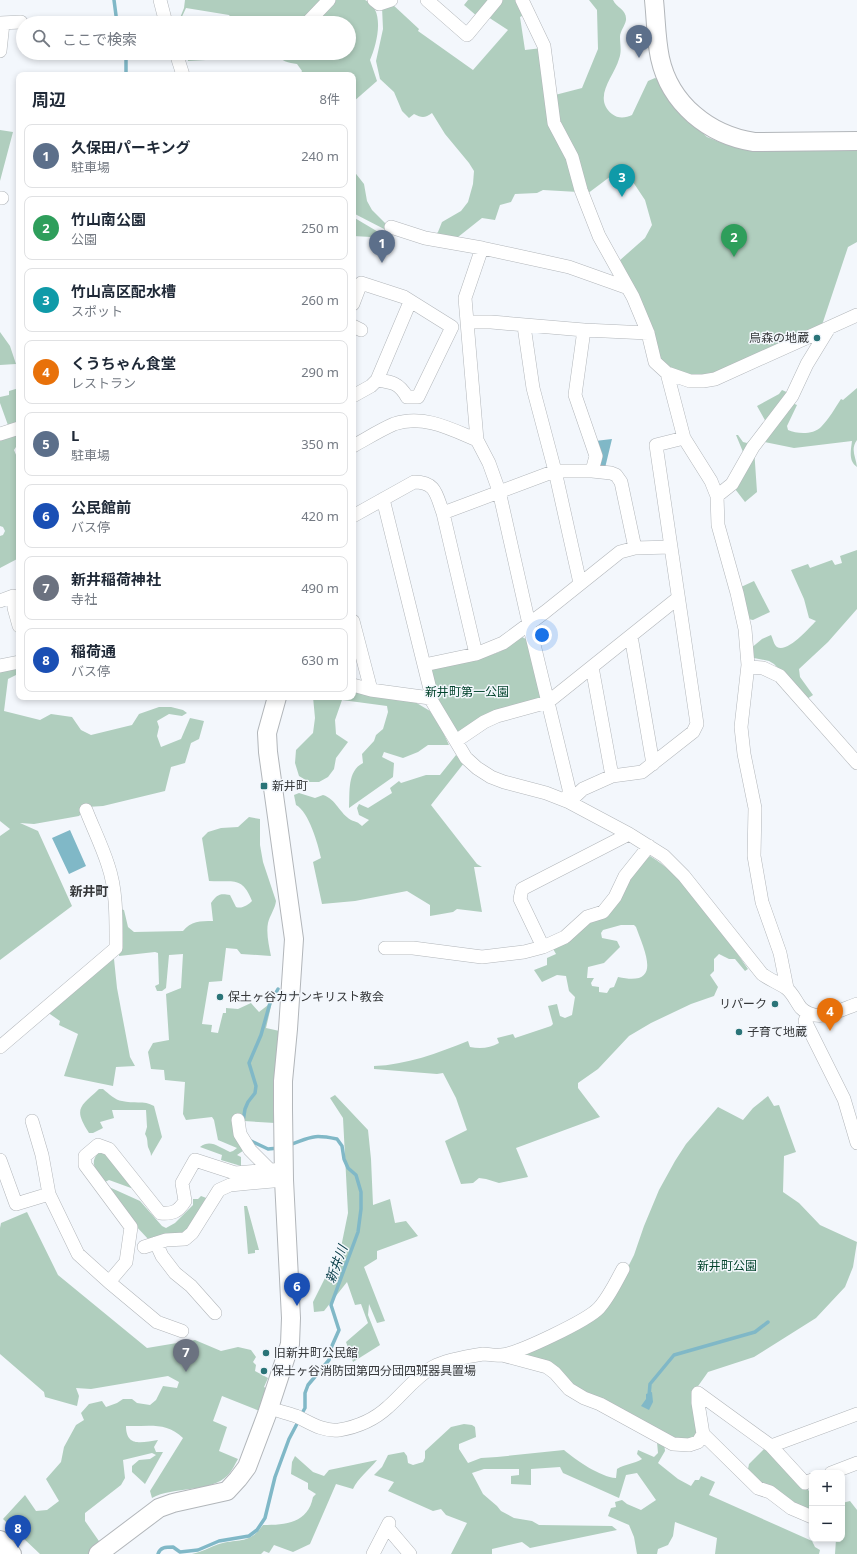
<!DOCTYPE html>
<html lang="ja">
<head>
<meta charset="utf-8">
<style>
	body { margin:0; font-family:"Noto Sans","Noto Sans JP",sans-serif; background:#f2f2f3; color:#1f2937 }
	.controls { position:absolute; right:12px; bottom:12px; display:grid; overflow:hidden; border-radius:8px; box-shadow:0 2px 6px #0003 }
	.controls button { width:36px; height:36px; display:grid; place-items:center; padding:0; border:0; border-bottom:1px solid #e0e1e3; background:#fff; color:#1f2937; font:20px sans-serif }
	.you { position:absolute; left:542px; top:635px; width:14px; height:14px; margin:-10px; border:3px solid #fff; border-radius:50%; background:#1a73e8; box-shadow:0 0 0 6px #1a73e833 }
	.badge { display:grid; place-items:center; width:26px; height:26px; border-radius:50%; background:#b45309; color:#fff; font-size:13px; font-weight:700 }
	.pin { position:absolute; translate:-50% -33px; filter:drop-shadow(0 1px 2px #0008) }
	.pin::after { content:''; position:absolute; top:21px; width:14px; height:12px; background:inherit; clip-path:polygon(0 0,100% 0,50% 100%) }
	.list { margin:0; padding:0; list-style:none }
	h2 { display:flex; justify-content:space-between; align-items:center; height:52px; margin:0; padding:0 16px; font-size:17px }
	h2 small { font-size:13px; font-weight:400; color:#747a83 }
	.list li { display:grid; grid-template-columns:26px 1fr auto; gap:12px; align-items:center; box-sizing:border-box; height:64px; margin:0 8px 8px; padding:0 8px; border:1px solid #e0e1e3; border-radius:8px }
	.list b { display:block; font-size:15px; white-space:nowrap }
	.list p { margin:0; font-size:13px; white-space:nowrap; color:#747a83 }
	.list em { font-size:13px; font-style:normal; color:#747a83 }
	.icon { flex:none; width:22px; height:22px; fill:none; stroke:currentColor; stroke-width:2; stroke-linecap:round; stroke-linejoin:round }
	.map { position:relative; flex:none; width:857px; height:1554px; overflow:hidden }
	.search { position:absolute; background:#fff; box-shadow:0 2px 6px #0003; left:16px; top:16px; width:340px; height:44px; display:flex; align-items:center; gap:10px; box-sizing:border-box; padding:0 14px; border-radius:22px; color:#747a83; font-size:15px }
	.panel { position:absolute; background:#fff; box-shadow:0 2px 6px #0003; left:16px; top:72px; width:340px; height:628px; border-radius:8px }
	.map>svg:first-child { display:block }
	.green { fill:#b0cebe; fill-rule:evenodd }
	.water { fill:#80b8c7 }
	.lines { fill:none; stroke-linecap:round; stroke-linejoin:round }
	.stream { stroke:#80b8c7; stroke-width:3.5 }
	.street-casing { stroke:#b2b6ba; stroke-width:14 }
	.secondary-casing { stroke:#b2b6ba; stroke-width:20 }
	.street { stroke:#fff; stroke-width:13 }
	.secondary { stroke:#fff; stroke-width:18 }
	.poi-dot { fill:#2a7478; stroke:#f3f7fc; stroke-width:1.5 }
	.labels { text-anchor:middle; stroke-width:3; stroke-linejoin:round; paint-order:stroke }
	.poi-label { font-size:12px; fill:#353739; stroke:#f3f7fc; text-anchor:start }
	.park-label { font-size:12px; fill:#03442d; stroke:#f3f7fc }
	.neighbourhood-label { font-size:13px; font-weight:bold; fill:#353739; stroke:#f3f7fc }
	.water-label { font-size:13px; font-style:italic; fill:#0c404b; stroke:#f3f7fc }
</style>
</head>
<body>
<div class="map">
<svg width="857" height="1554" viewBox="0 0 857 1554">
	<rect width="100%" height="100%" fill="#f3f7fc"/>
	<path class="green" d="M185,0H320L315,8L303,23H241L240,22H234L229,15L186,8L179,23H178L184,8Z
		M334,0C341,0 359,0 365,0C386,9 377,44 370,60L377,81L353,102V75H300L302,71L297,64C289,63 280,61 276,53H349V23H313Z
		M468,0H493L478,17L464,5Z
		M501,0H520L526,14L520,17L525,50L542,48L555,95L582,88L598,49L597,10L589,0H613C617,8 627,10 626,20C625,26 620,31 620,37C620,45 622,51 619,59C614,77 592,97 612,114C618,119 626,118 632,115L648,81L655,78L657,79L678,109L707,137L722,143L765,150L857,149V242L848,247L821,328L703,378L666,371L619,261L645,238L652,225L645,200L631,179L611,176L587,194L578,192L543,190L537,193L515,194L511,202L500,205L495,220L482,218L453,241L436,234L438,232L442,222L461,211L468,202L473,184L474,171L469,163L445,134L432,113C425,118 422,118 414,114L409,118L402,111L394,92L380,79L376,61L383,29L382,7L391,3L419,29L418,31L473,70L508,30L488,17Z
		M188,53H205L206,60L188,61Z
		M0,130L13,132L0,181Z
		M353,170L364,184L367,201L372,210L391,229L386,230L353,213Z
		M353,217L380,233L371,237L353,236Z
		M0,332L10,346L16,364L0,365Z
		M19,388V425L9,428L0,403V397L9,395V391Z
		M857,388V440C850,450 856,457 857,467C848,461 851,450 852,441L794,448L760,441L790,402L797,405L787,426L788,430C797,434 813,435 821,427C829,419 835,408 841,399L843,400Z
		M782,390L791,394L743,452L736,435H738L743,442L747,443L766,422L757,406L779,394Z
		M19,433V446L16,447L14,450L19,462V521H16L19,533V558L0,568V536L3,535L5,531L3,527L0,526V439Z
		M754,448L757,492L745,502L732,485Z
		M857,550V609L828,642L799,669L800,677L813,695L807,699L774,664L769,661L754,658L750,649L762,639L771,635C773,639 774,645 777,647C788,653 809,628 816,621L809,618L804,599L791,570L808,564L810,568L832,560L835,565L842,563L840,556Z
		M754,581L770,612L753,620L748,619L741,587Z
		M522,637L526,639L542,698L458,734L434,699L431,667C453,663 478,661 499,652C507,648 513,640 522,637Z
		M19,666V676L16,675L8,679L4,711L40,720L51,714L72,717L81,730L91,735L132,725L139,714L159,707H171L183,710L187,713L182,716L169,714L157,721L159,727L157,736L161,747L181,739L190,718L204,721L199,739L191,743L185,763L171,767L165,791L103,806L87,807L79,816L34,824L20,823L38,831L72,906L0,960V836L10,829L0,821V672Z
		M353,691L381,695L396,700L415,702L430,711L443,732L449,745H428L418,752L403,758L384,752L382,757L394,763L393,777L349,808C350,792 347,771 363,763L362,754L374,741L376,735L383,729L388,712L387,706L342,700L335,720L336,734L348,742L336,758L334,769L328,777L319,782H309L299,776L295,763L296,750L313,733L315,718L313,697H353Z
		M456,755L464,763L431,805L477,864L482,867H474L482,912L457,909L453,912L430,916V905L407,891L355,901L322,904L313,862L321,858C318,844 309,812 296,805L294,795L299,793L315,798L323,795C336,799 340,814 351,820C356,822 358,822 362,826L369,820L359,815L357,808L359,804L368,808L392,793L390,788L399,781L401,783L426,775H440Z
		M249,817L260,819V845L263,862L276,901C275,909 270,915 268,923C266,933 269,946 271,956L241,954L237,949L226,948L222,981L209,982L202,1024L212,1025L211,1032L218,1033L223,1013H226V1008L238,1009L251,1003L259,1012L272,1002L266,1028L284,1032L275,1123L244,1121L245,1117H238L247,1148L237,1155L241,1157V1166L221,1160L222,1155L200,1147C211,1139 218,1147 230,1152L233,1151L237,1148L218,1140L214,1120L212,1117L186,1120L183,1114L185,1082L165,1080L164,1070L151,1069L148,1052L153,1043L169,1040L166,994L181,988L183,954L169,955L166,988L162,991H157L155,986L159,984L158,953L155,952L119,956L120,909L124,910L128,927L134,932L183,931C191,921 200,921 213,921L211,903C217,895 219,893 230,895L236,907C242,909 248,905 252,901C242,875 232,883 209,881L202,838L208,832L221,828L238,827Z
		M650,856C692,882 720,928 748,969L745,971L735,959H729L719,954L714,959V971L710,975L718,987L714,996L691,1004L651,1023L629,1036L598,1069L578,1083V1088L600,1117L516,1148L528,1177L499,1183L486,1179L479,1178L473,1183L461,1184L445,1141L467,1130L456,1098L443,1073L437,1074L374,1069V1066C406,1065 438,1053 468,1041L470,1047C481,1049 490,1048 499,1043L497,1038L513,1034L515,1038L551,1026L553,1024L548,1006L557,1004L560,1016L565,1018L572,1015L575,997L569,991L566,976L557,975L542,982L534,970L547,965V958L556,954L552,947L588,919L627,876ZM621,925H634L636,927C645,952 663,987 618,977L614,987L610,988L607,993L599,992V987L592,986L591,983L594,978H587L588,967L604,963L620,947L617,941L602,938L601,933L603,930Z
		M112,958L114,959L117,988L130,1057L135,1066L116,1067L113,1086L64,1076L78,1034L59,1025L60,1021L47,1012Z
		M99,1089H103C109,1094 115,1100 122,1101C133,1104 144,1100 154,1106L162,1137L151,1156C151,1152 149,1150 148,1147C147,1141 148,1139 145,1134L147,1127L146,1110H112L114,1118L100,1122L103,1128L93,1133H89C73,1108 80,1107 99,1089Z
		M335,1095L368,1130L371,1159L373,1205L390,1199L395,1223L406,1221L418,1236L377,1251V1259L364,1267L385,1321L377,1323L369,1304L368,1315L380,1345L353,1362L346,1342L368,1323L361,1304L355,1305L347,1282L324,1311L314,1312L313,1302L325,1278L338,1262L348,1213L343,1118L330,1098Z
		M768,1096L774,1106L779,1105L796,1152L784,1156L783,1192L799,1203L820,1225L857,1242L853,1267L845,1287L816,1318L754,1357L708,1372L696,1389L697,1436L681,1443L517,1356L549,1342L620,1283L634,1255L644,1226L659,1190L675,1161L686,1144L718,1107L743,1120L753,1108Z
		M98,1153H106L133,1186L131,1188L109,1180L105,1182C98,1171 88,1165 98,1153Z
		M109,1187L140,1201L162,1226L166,1228L175,1223L193,1205V1199H198L201,1196L209,1199L187,1233L149,1240L134,1224Z
		M244,1206H247L259,1250H255V1253L248,1254Z
		M27,1212L58,1275L147,1348L195,1340L221,1351L238,1347L251,1350L256,1357L253,1362L256,1365L255,1371L268,1378L264,1387L271,1391L262,1412L222,1396L213,1421L227,1427L219,1451L238,1459C235,1464 232,1471 228,1475C211,1493 173,1486 152,1498L150,1491L183,1438C166,1421 147,1427 126,1426C126,1448 143,1442 158,1440L154,1447L156,1452H163L145,1484L132,1472V1466L139,1460L150,1459L156,1455L152,1453L123,1460L125,1478L121,1485L85,1513V1521L101,1544L90,1554H40L3,1519L25,1495L36,1511L47,1510L59,1501L46,1479L61,1462L64,1447L76,1425L84,1420L81,1413L89,1404L102,1401L106,1407L117,1403L123,1399H132L137,1403L150,1405L156,1400L163,1386L177,1388L179,1382L168,1376L91,1389L76,1388L79,1396L77,1406L45,1397L44,1392L0,1354V1228L1,1223Z
		M464,1424L472,1425L475,1427L476,1437L459,1444V1449L468,1463L481,1458L497,1457L564,1450C576,1460 600,1477 616,1478L617,1469C625,1464 634,1464 642,1459L637,1454L638,1450L654,1457L658,1453L657,1442L664,1443L665,1451L658,1463L678,1479L691,1486L695,1480H699L701,1476L715,1482L709,1495L812,1541L815,1547L820,1550L819,1554H715L717,1538L675,1522L673,1536L668,1545L658,1549L657,1554H637L634,1537L629,1525L608,1516L611,1508L616,1507L615,1502L622,1500L627,1504L641,1510L656,1500L637,1473L626,1475L619,1498L563,1473L560,1467L531,1469V1485L511,1484V1476L519,1475V1469H484L472,1473L483,1494L497,1506L501,1511L514,1518L532,1521L539,1525L612,1526L617,1530L530,1548L522,1542L492,1549V1554H451L467,1523L446,1515L441,1509L433,1511L388,1491L394,1482L374,1475L382,1467L388,1455L404,1452L407,1456L408,1463L413,1465L423,1462L425,1458V1451L451,1427Z
		M765,1448L806,1486L810,1493L812,1491V1515L763,1486L748,1469L749,1464Z
		M295,1456L313,1472L324,1476L329,1470L377,1460C369,1470 358,1478 353,1489L336,1484L310,1544L293,1552L274,1545L269,1553L264,1551L261,1554H192C202,1552 210,1547 219,1544C239,1538 249,1545 263,1525C286,1525 308,1523 313,1497L316,1494L308,1489V1483L291,1474L292,1462Z
		M850,1501L857,1510V1554H835L836,1539H842V1503Z"/>
	<path class="water" d="M612,439L605,468L599,467L595,441Z
		M70,830L86,866L69,874L52,838Z
		M652,1392L653,1402L649,1410L641,1406L646,1399V1394Z"/>
	<g class="lines">
		<path class="stream" d="M114,0L117,23
			M126,75V53
			M243,1122L245,1109L248,1102L255,1093L256,1086L249,1063L261,1035L270,1003L278,989
			M249,1140L268,1149L279,1148
			M289,1145C312,1137 312,1134 337,1139L342,1146L344,1159L348,1168L356,1175L361,1192V1209L358,1232L331,1305L339,1330L331,1348L329,1360L308,1385L305,1393V1408L301,1415
			M649,1396L650,1384L674,1355L755,1332L768,1322
			M158,1554C160,1547 166,1547 173,1547L180,1552L198,1550L219,1541L249,1536L257,1530L265,1518L275,1477L289,1439L299,1420"/>
		<g class="street-casing">
			<path id="street" d="M160,0L166,23
				M374,0L379,4L391,0
				M427,0L467,35L496,0
				M522,0L544,46L554,123L572,157L581,190L599,236L633,297L648,333L655,362L667,373L690,381H703L715,379L857,315
				M0,23L21,22
				M307,23L329,0
				M0,51L3,23
				M176,53L183,75
				M0,198H2
				M391,227L425,238L482,248L569,267L628,288
				M482,248L465,298L477,440L489,463L499,491L529,624L569,789V802
				M353,304L361,283L404,297L452,327L418,397H407C399,383 392,382 377,380
				M467,322H491L584,330L648,333
				M353,326L361,330
				M524,326L533,388L555,471L580,583
				M584,330L575,395L596,456L592,471
				M667,373L684,438L711,481L717,496L718,525L737,593L745,629L748,665L741,727L744,754L755,808L754,856L762,902L780,953L787,988
				M353,396L371,386L377,380L410,302
				M0,434L19,428
				M353,446C366,439 380,430 394,424C423,414 451,429 477,440
				M717,496L732,484L753,447L792,396L807,364L829,328
				M383,499L424,665
				M443,513L555,471H592L611,473L616,475L621,482L635,548
				M353,516L414,482C436,482 436,494 443,513L476,654
				M0,601L13,596L14,608L19,626
				M353,621L371,690
				M631,636L653,764
				M748,665L750,667L763,668L780,676L857,763
				M0,666L19,662
				M592,667L612,776
				M353,685L371,690L430,698L466,758L477,768L491,777L504,782L546,793L569,802L629,834L664,856L684,876L762,974C770,980 779,983 786,988C793,993 796,1002 801,1008C817,1024 840,1010 857,1004
				M430,698V689L424,665L476,654L503,643L545,612L620,552L635,548L671,547
				M456,741L484,722L497,716L548,702L678,598
				M569,802L583,789L612,776L642,772L693,732L697,724L656,445L684,438
				M543,947L520,899L522,889L629,834
				M385,948H413L482,957L524,952L543,947L565,937L587,917L603,912L615,897L625,876L649,846
				M808,1013L805,1021L844,1099L857,1143
				M0,1047L116,948C116,920 117,891 108,865C102,846 93,828 86,810
				M238,1120L240,1134L250,1150L270,1170
				M32,1121L42,1155L49,1194L78,1254L109,1282L126,1262L131,1227L85,1165V1156L98,1145L109,1149L160,1213C173,1214 178,1212 185,1201L182,1183L195,1160L235,1173L284,1169
				M0,1160L16,1204L49,1194
				M156,1243L162,1256L175,1273L191,1286L215,1313
				M144,1247L166,1240L185,1239L192,1233L219,1190L230,1185L284,1180
				M109,1282L157,1322L182,1331
				M502,1355L547,1367L555,1373L569,1389L584,1398L600,1404L673,1444L689,1445L698,1442L703,1434L698,1403V1393
				M698,1393L771,1446L805,1483L812,1480
				M270,1408C278,1411 287,1413 296,1416C309,1422 323,1432 339,1430C357,1427 374,1420 388,1407C403,1394 415,1377 433,1367C444,1361 470,1356 483,1354C489,1354 495,1356 501,1355C518,1354 588,1320 599,1308C609,1297 616,1282 623,1269
				M703,1434L758,1488L770,1492L791,1508L812,1517
				M771,1446L857,1414
				M831,1473L857,1463
				M387,1527L410,1554
				M373,1554L389,1523"/>
		</g>
		<g class="secondary-casing">
			<path id="secondary" d="M654,0C656,19 656,39 660,58C670,104 709,135 754,142L857,141
				M0,1540L12,1554
				M98,1554L159,1508L173,1503L227,1491L238,1479L247,1467L267,1414L290,1344L291,1318L284,1180L283,1110V1081L288,1029L294,939L268,752L267,733L277,697"/>
		</g>
		<use href="#street" class="street"/>
		<use href="#secondary" class="secondary"/>
	</g>
	<g class="poi-dot">
		<circle cx="817" cy="338" r="4"/>
		<rect x="260" y="782" width="8" height="8" rx="2"/>
		<circle cx="220" cy="997" r="4"/>
		<circle cx="775" cy="1004" r="4"/>
		<circle cx="739" cy="1032" r="4"/>
		<circle cx="266" cy="1353" r="4"/>
		<circle cx="264" cy="1371" r="4"/>
	</g>
	<g class="labels">
		<g class="poi-label">
			<text x="809" y="342" text-anchor="end">烏森の地蔵</text>
			<text x="272" y="790">新井町</text>
			<text x="228" y="1001">保土ヶ谷カナンキリスト教会</text>
			<text x="767" y="1008" text-anchor="end">リパーク</text>
			<text x="747" y="1036">子育て地蔵</text>
			<text x="274" y="1357">旧新井町公民館</text>
			<text x="272" y="1375">保士ヶ谷消防団第四分団四班器具置場</text>
		</g>
		<g class="park-label">
			<text x="467" y="696">新井町第一公園</text>
			<text x="727" y="1270">新井町公園</text>
		</g>
		<g class="neighbourhood-label">
			<text x="89" y="896">新井町</text>
		</g>
		<g class="water-label">
			<text transform="translate(336 1264) rotate(-70)" y="5">新井川</text>
		</g>
	</g>
</svg>
<div class="controls">
<button>+</button>
<button>−</button>
</div>
<div class="you"></div>
<div class="pin badge" style="left:382px;top:263px;background:#5c6f8a">1</div>
<div class="pin badge" style="left:734px;top:257px;background:#2e9e5b">2</div>
<div class="pin badge" style="left:622px;top:197px;background:#0f9aa8">3</div>
<div class="pin badge" style="left:830px;top:1031px;background:#e8710a">4</div>
<div class="pin badge" style="left:639px;top:58px;background:#5c6f8a">5</div>
<div class="pin badge" style="left:297px;top:1306px;background:#1a4fb4">6</div>
<div class="pin badge" style="left:186px;top:1372px;background:#6b7280">7</div>
<div class="pin badge" style="left:18px;top:1548px;background:#1a4fb4">8</div>
<div class="search"><svg class="icon" aria-label="search" viewBox="0 0 24 24"><circle cx="10" cy="10" r="6"/><path d="M15 15l6 6"/></svg>ここで検索</div>
<section class="panel">
<h2>周辺<small>8件</small></h2>
<ul class="list">
<li><span class="badge" style="background:#5c6f8a">1</span><div><b>久保田パーキング</b><p>駐車場</p></div><em>240 m</em></li>
<li><span class="badge" style="background:#2e9e5b">2</span><div><b>竹山南公園</b><p>公園</p></div><em>250 m</em></li>
<li><span class="badge" style="background:#0f9aa8">3</span><div><b>竹山高区配水槽</b><p>スポット</p></div><em>260 m</em></li>
<li><span class="badge" style="background:#e8710a">4</span><div><b>くうちゃん食堂</b><p>レストラン</p></div><em>290 m</em></li>
<li><span class="badge" style="background:#5c6f8a">5</span><div><b>L</b><p>駐車場</p></div><em>350 m</em></li>
<li><span class="badge" style="background:#1a4fb4">6</span><div><b>公民館前</b><p>バス停</p></div><em>420 m</em></li>
<li><span class="badge" style="background:#6b7280">7</span><div><b>新井稲荷神社</b><p>寺社</p></div><em>490 m</em></li>
<li><span class="badge" style="background:#1a4fb4">8</span><div><b>稲荷通</b><p>バス停</p></div><em>630 m</em></li>
</ul>
</section>
</div>
</body>
</html>
